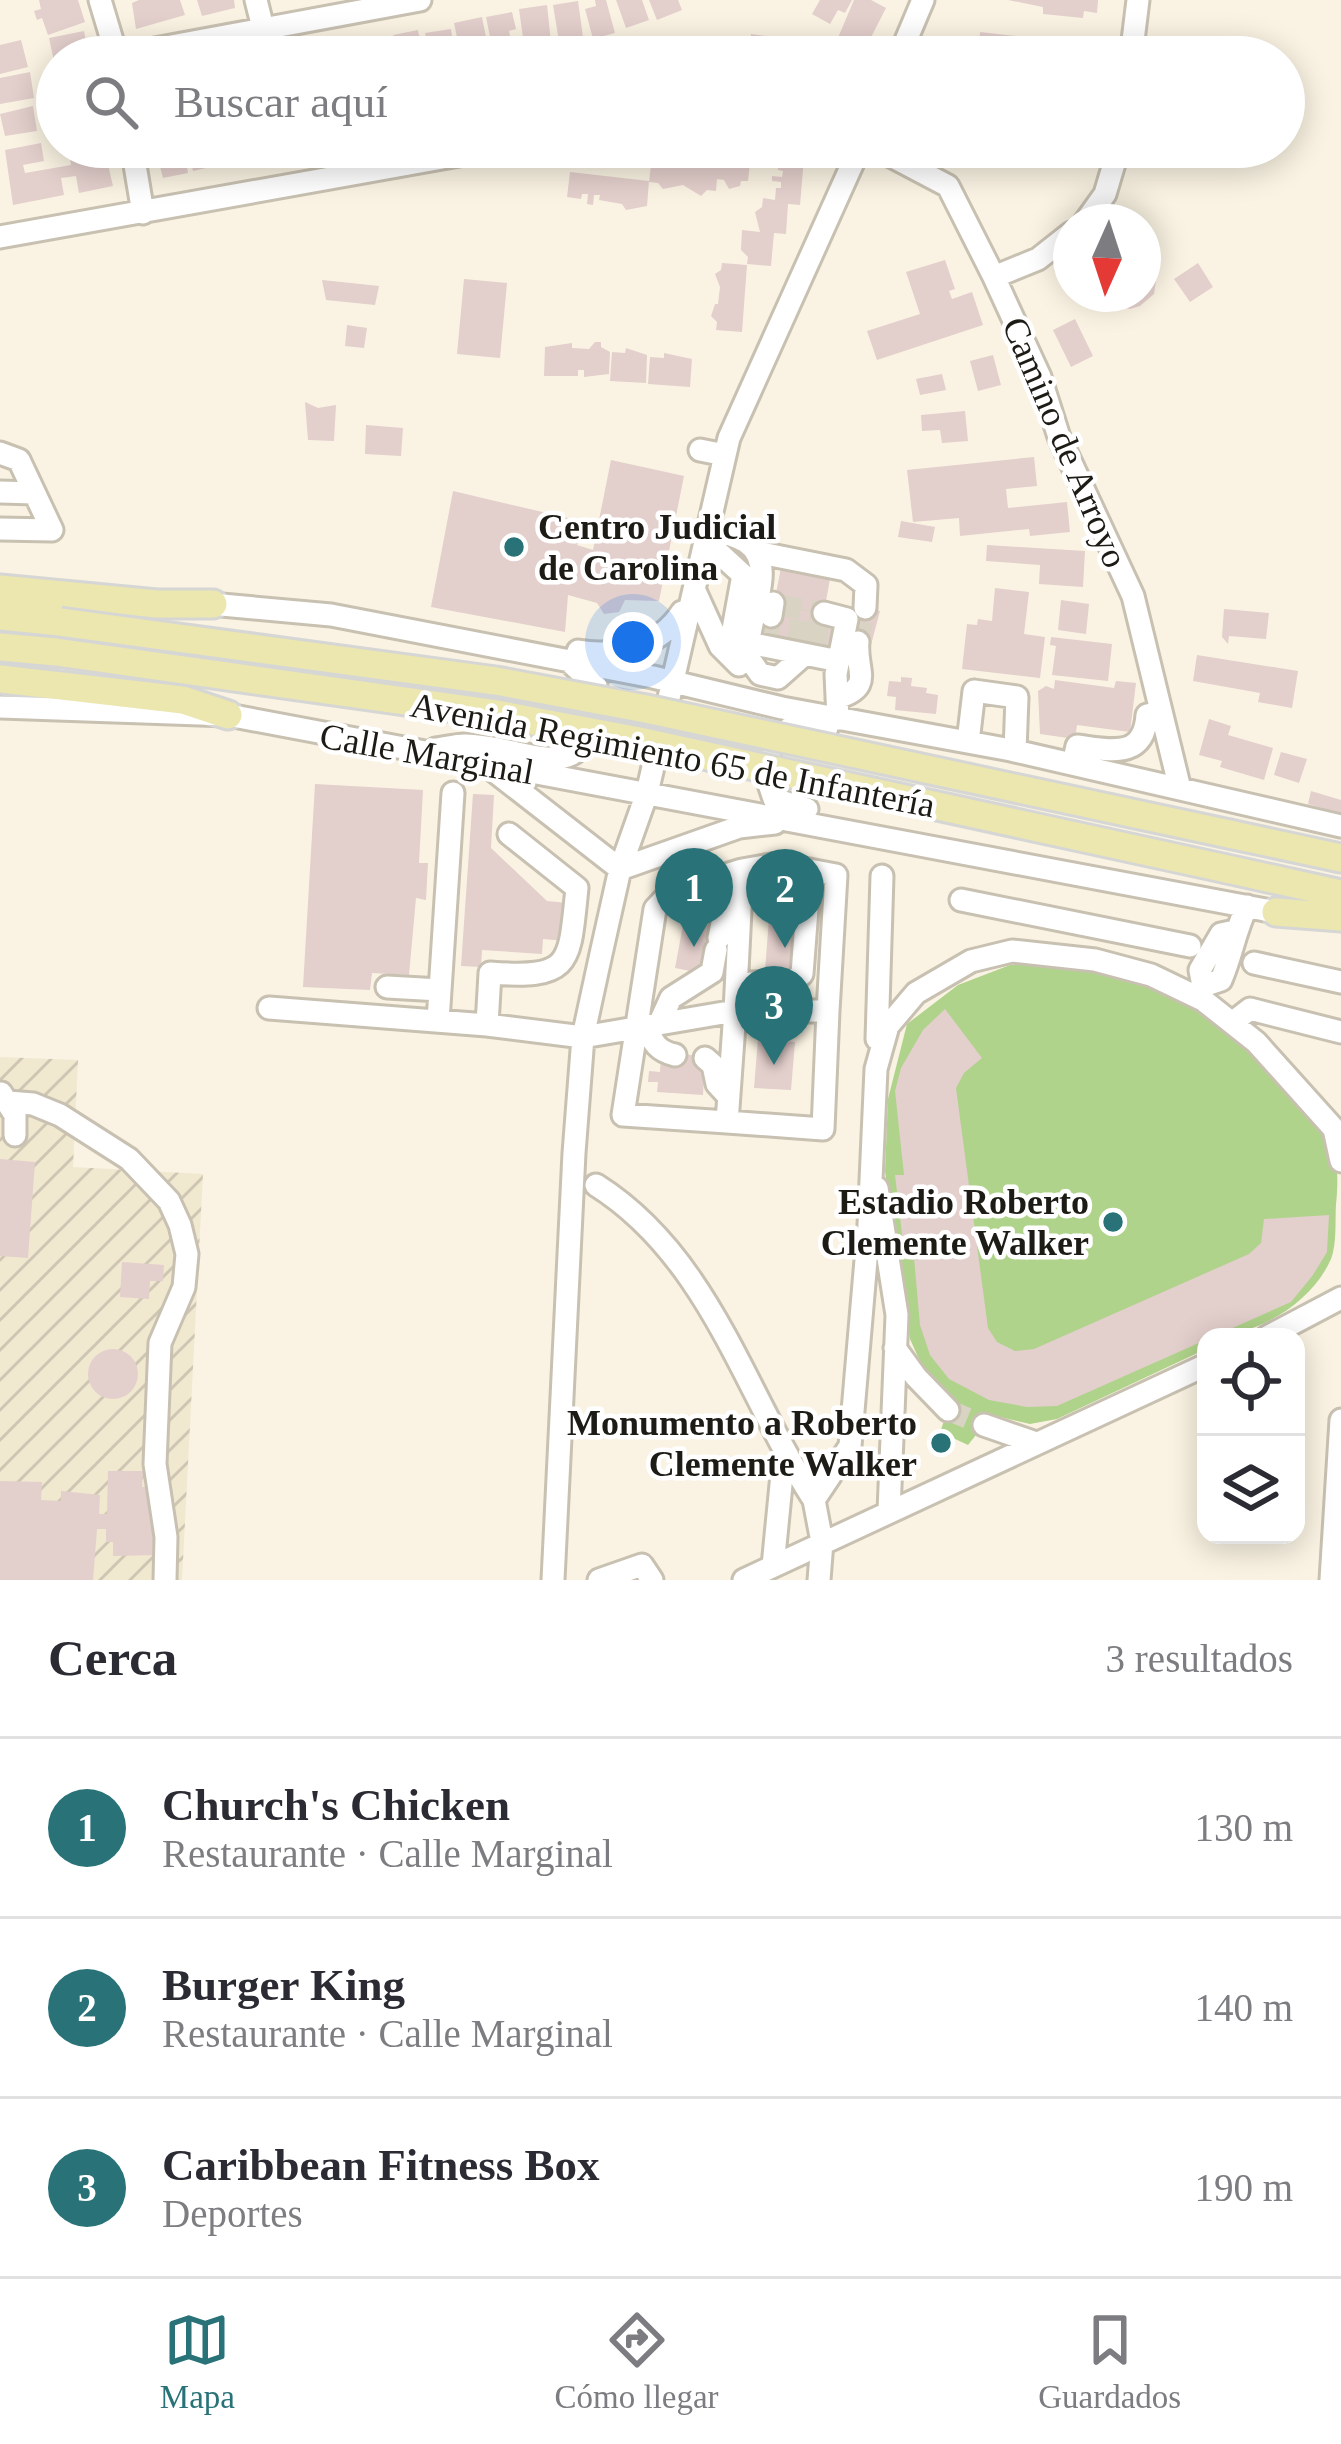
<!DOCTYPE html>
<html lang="es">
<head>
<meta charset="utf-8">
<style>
	body { margin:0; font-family:Georgia,serif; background:#f2f2f3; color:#2b2b33 }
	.controls { position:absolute; right:36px; bottom:36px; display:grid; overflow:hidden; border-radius:24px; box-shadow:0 6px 30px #0003 }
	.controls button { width:108px; height:108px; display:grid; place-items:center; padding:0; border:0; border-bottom:3px solid #e1e1e2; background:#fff; color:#2b2b33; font:60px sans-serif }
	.compass { position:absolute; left:1053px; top:204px; width:108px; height:108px; border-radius:50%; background:#fff; box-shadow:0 6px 30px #0003; rotate:183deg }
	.you { position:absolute; left:633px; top:642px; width:42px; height:42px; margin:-30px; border:9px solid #fff; border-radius:50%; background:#1a73e8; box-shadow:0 0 0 18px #1a73e833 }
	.badge { display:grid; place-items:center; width:78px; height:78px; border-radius:50%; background:#287278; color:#fff; font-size:39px; font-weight:700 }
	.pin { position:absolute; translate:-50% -99px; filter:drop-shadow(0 3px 6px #0008) }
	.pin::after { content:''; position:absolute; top:63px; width:42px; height:36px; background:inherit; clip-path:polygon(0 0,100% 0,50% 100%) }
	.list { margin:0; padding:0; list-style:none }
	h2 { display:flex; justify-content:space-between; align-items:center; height:156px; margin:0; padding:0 48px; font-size:51px }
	h2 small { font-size:39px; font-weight:400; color:#7c7c81 }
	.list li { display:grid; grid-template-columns:78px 1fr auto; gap:36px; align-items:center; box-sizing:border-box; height:180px; padding:0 48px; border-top:3px solid #e1e1e2 }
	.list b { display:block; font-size:45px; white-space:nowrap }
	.list p { margin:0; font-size:39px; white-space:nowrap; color:#7c7c81 }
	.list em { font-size:39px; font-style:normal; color:#7c7c81 }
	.icon { flex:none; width:66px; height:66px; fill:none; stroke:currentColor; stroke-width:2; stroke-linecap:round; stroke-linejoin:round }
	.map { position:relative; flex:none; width:1341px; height:1580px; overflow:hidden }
	.search { position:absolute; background:#fff; box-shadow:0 6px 30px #0003; left:36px; right:36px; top:36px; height:132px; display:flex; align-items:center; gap:30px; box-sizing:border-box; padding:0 42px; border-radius:66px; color:#7c7c81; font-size:45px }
	.sheet { height:696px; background:#fff }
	nav { display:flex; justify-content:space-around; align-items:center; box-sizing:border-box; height:168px; border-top:3px solid #e1e1e2; background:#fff; font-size:33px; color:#7c7c81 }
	nav a { display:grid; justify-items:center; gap:6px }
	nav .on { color:#287278 }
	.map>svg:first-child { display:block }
	.industrial { fill:url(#industrial-furrows) }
	.green { fill:#afd38a }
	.building { fill:#e3cfcc }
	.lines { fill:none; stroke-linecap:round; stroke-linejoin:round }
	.minor-tunnel { stroke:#d9d3c4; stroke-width:21; stroke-dasharray:21 10; stroke-linecap:butt }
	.minor-casing { stroke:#c8c1b2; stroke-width:27 }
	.major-casing { stroke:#d6d6d5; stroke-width:33 }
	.minor { stroke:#fff; stroke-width:21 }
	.major { stroke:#ece7af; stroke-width:27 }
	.major-bridge-casing { stroke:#d6d6d5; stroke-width:33; stroke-linecap:butt }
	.major-bridge { stroke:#ece7af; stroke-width:27 }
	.poi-dot { fill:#287278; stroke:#fff; stroke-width:4.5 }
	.labels { text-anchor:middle; stroke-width:9; stroke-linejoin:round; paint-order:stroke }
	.street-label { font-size:36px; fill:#1d1b15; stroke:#fff }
	.poi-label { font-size:36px; font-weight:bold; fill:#1d1b15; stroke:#fff; text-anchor:end }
</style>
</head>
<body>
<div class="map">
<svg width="1341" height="1580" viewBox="0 0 1341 1580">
	<defs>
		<pattern id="industrial-furrows" width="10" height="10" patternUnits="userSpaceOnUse" patternTransform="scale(3)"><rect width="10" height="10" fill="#f1e8d0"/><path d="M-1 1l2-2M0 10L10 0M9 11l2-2" fill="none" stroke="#cec6b2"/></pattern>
	</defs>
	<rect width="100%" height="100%" fill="#faf3e3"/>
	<path class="industrial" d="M0,1057L78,1060L73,1167L203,1174L182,1580H0Z"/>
	<path class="green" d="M1039,963C1100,975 1170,979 1221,1018C1248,1039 1313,1112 1330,1141C1339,1156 1338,1187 1336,1204C1335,1220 1337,1244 1331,1259C1311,1305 1254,1337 1206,1337V1349L1057,1419L1030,1424L992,1415L968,1445L940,1432L952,1399L927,1377L910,1339L885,1172L888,1099L907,1024L958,985L1010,965Z"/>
	<path class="building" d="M39,0H78L85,22L48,35L42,18L37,20L34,11L41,9Z
		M139,0H180L185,15L136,29L132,3Z
		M197,0H234L235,8L202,16Z
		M595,0H606L615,33L593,39L585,9L596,6Z
		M616,0H642L649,20L626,28Z
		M649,0H678L682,10L657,20Z
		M820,0H852L845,13L838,10L830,24L812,14Z
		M854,0H871L886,8L863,53L837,40Z
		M1008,0H1098L1097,13L1084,11L1083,18L1043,14V7Z
		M578,1L583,37L559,41L553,5Z
		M547,5L551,42L524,45L519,9Z
		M512,12L516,29L509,31L514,54L494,57L486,17Z
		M482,17L490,57H461L454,23Z
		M451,29L455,57H429L425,33Z
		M418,30L423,57H397L393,35Z
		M84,31L89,56L57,57L55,66L49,38Z
		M980,32L1099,45L1097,57H978Z
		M751,34L773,37L772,45L778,46L781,39L810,42L808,57H748Z
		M388,37L391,57H364L361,42Z
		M710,37L729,38L728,57H709Z
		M21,40L28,67L0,74V45Z
		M695,42L698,57H669L667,46Z
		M30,72L34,98L0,104V78Z
		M33,106L37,131L5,136L0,114Z
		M41,143L44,161L23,165L25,173L71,165L68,147H104L113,186L79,193L76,176L61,178L64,195L13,205L5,150Z
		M155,147H183L188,173L163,178Z
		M188,147H217L219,165L193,171Z
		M652,156L718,164V159L726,160V156L743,157V162H750L748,181H741L740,186L729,189L724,180L717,179L716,191L707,190L701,196L683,185L663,189L658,183L649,182Z
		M779,156L804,158L800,205L788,204L786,234L774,233L771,266L747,264L748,257L741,250L742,230L760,232L755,212L762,207L763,198L775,200L776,188H781V182L772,181V176L782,177L783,171L778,170Z
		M570,172L649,181L647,206L626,210L622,204L599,200L600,195H594L593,205L587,204L588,194H582L581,199L567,197Z
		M1143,255L1157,275L1154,294L1140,306L1130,309L1112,304L1103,294H1143Z
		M945,260L955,289L949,291L952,299L972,292L983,325L877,360L867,331L920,314L906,272Z
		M722,263L747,265L742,332L716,330L717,322L711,316L715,304H718L720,287L715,274L721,270Z
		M1198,263L1213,287L1190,302L1174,279Z
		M464,279L507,283L500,358L457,354Z
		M322,280L379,286L375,305L326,300Z
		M1075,319L1093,356L1071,367L1053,330Z
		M347,325L367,328L364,348L345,346Z
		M595,342H601V347L610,352L609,374L584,377V370H578V376H544L545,347L572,343V348L589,349Z
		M626,348L647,355L646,383L610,381L612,352L625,353Z
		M664,353L692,359L690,387L648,384L650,357L664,358Z
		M993,355L1001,385L978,391L970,361Z
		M942,374L946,390L920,395L916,379Z
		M305,402L318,408L336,405L334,441L308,440Z
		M965,411L968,441L942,443L940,430L922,431L921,415Z
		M366,425L403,428L401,456L365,454Z
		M1034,457L1037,486L1006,489L1008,508L1067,502L1070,532L1030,536L1029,529L960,536L959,518L913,522L907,470Z
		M611,460L684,476L659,601L625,600L619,612L604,614L597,603L568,595L565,632L431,607L453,491L585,522L577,545L593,550Z
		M901,521L935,527L932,542L898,537Z
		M987,545L1085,551L1083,587L1039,584L1040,565L986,561Z
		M782,563L797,566L796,573L830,579L822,623L842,627L838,649L758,633L762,614L775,598Z
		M995,588L1029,592L1024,634L1045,637L1040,678L962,669L967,624L977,625L978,619L992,621Z
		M1061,600L1089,604L1086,634L1058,630Z
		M859,606L880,611L871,645L850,640Z
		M1224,609L1269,613L1266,639L1229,636L1228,644L1222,637Z
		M1051,637L1112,644L1108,681L1052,675L1056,646L1050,645Z
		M1197,655L1298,671L1292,708L1258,702L1260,693L1193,681Z
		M901,677L912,678L911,686L927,688L926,693L938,695L936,714L895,710L896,697L887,696L889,681L901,682Z
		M1055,680L1114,688L1116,681L1136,683L1130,732L1077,725L1075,739L1040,734L1038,691L1046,686L1054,689Z
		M1209,719L1231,726L1228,735L1273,748L1264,780L1220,767L1222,761L1199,755Z
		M1281,752L1307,759L1299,783L1274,775Z
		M315,784L423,790L419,863H428L426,900L416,898L409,975L372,973L370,990L303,987Z
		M1311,791L1341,800V814L1308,804Z
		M473,794L494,795L491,848L547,901L568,903L566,941L543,939L542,954L482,950L481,967L461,966Z
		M775,914L798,915L796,975L765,970L769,919H775Z
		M684,920L714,926L705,974L675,968Z
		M945,1009L982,1058L964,1073L956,1088L988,1328L997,1342L1015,1351L1034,1349L1249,1254L1261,1243L1264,1219L1329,1215L1327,1252L1313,1275L1291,1302L1057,1406L1027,1407L989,1400L949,1379L930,1355L920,1325L914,1258L905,1260L895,1175H904L895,1091L901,1068L923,1030Z
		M758,1039L795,1042L791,1090L754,1088Z
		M675,1054L705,1056L703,1095L657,1092L658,1082H648L649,1071L660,1072L661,1056Z
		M0,1159L35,1162L28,1258L0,1256Z
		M122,1262L164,1265L163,1281H150L149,1299L120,1297Z
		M88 1374a25 25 0 1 1 50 0a25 25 0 1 1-50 0Z
		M108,1471H143L142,1487H151L159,1555L113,1556V1542H106V1529H97L93,1580H0V1481L42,1482L41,1500L61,1501V1491L100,1495L99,1514H107Z"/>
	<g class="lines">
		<path class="minor-tunnel" d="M780,605L824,613
			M768,635L771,616
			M797,641L803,609
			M858,642L865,608
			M815,644L821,613
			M948,1410L984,1425"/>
		<g class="minor-casing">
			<path id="minor" d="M100,0L117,57
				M256,0L263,28
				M117,56L420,0
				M899,57L923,0
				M1131,57L1138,0
				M132,147L143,213
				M874,147L948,186L994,277L1040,377L1059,437L1133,596L1180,789
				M1085,222L1105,194L1119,147
				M0,237L504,147
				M994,277L1038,259L1071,233
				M700,450L725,455
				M0,453L19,460L52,530L0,529
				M0,492L34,493
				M709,529C720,532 736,535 746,542C778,563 750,613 749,643L839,661
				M706,541L743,575L732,635L760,674L778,678L804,655
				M756,552L846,570L866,585L865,608
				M695,591L720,646L739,665
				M200,603L331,615L653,677L782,708L1011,750L1341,826
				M824,613L847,619L836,674L838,719
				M771,616L773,603
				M578,651C618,658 660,646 682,612
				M837,698C875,687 855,670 858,642
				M0,707L228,715L1276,912
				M968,742L974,691L1017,697L1015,751
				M436,749C445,748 455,745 465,745C532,746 593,799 596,686L570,662
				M1073,764L1077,746C1110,750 1144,760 1147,715L1161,712
				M489,767L620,869L739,827L775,823
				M807,809L774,799L766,775L771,744L791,727L827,728
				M716,878L725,909L719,938
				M961,900L1190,946
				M1254,963L1341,982
				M1203,986L1221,980C1232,954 1235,931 1247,906
				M387,987L440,990
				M737,987C758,976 786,991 802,974L810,870
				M1196,996L1203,986L1200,970L1221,934L1235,931
				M269,1008L487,1025L583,1037L735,1011L742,870L777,864L836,875L828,1011H735L727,1122L623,1115L655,909L671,892L742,870
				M438,1021L453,793
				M1232,1023L1250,1009L1341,1032
				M659,1024L671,998L712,972L716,950
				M487,1025L490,973C573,979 569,964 577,888L509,834
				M648,1027C652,1043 658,1051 675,1055
				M877,1039L882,876
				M705,1058L713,1065L717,1084L728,1096
				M1,1093L15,1115V1135
				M8,1102L33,1104L60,1115L129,1159L169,1201L180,1225L187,1254L184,1287L160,1343L155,1464L166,1537L165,1580
				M727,1122L823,1129L828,1011
				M596,1185C710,1257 745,1394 814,1500
				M877,1188L897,1315L889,1511
				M1267,1337L1341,1298
				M895,1348L916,1377L948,1410
				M984,1425L1036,1443
				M773,1566L784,1454
				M553,1580L574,1153L583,1037L601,954L620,869L647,793L729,438L860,147
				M599,1580L642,1565L652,1580
				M744,1580L1206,1365
				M819,1580L822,1542L814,1500L850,1446L869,1225L876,1069L888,1026L916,993L971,961L1012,951L1095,960L1151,975L1203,1000L1256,1042L1334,1129L1341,1161
				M1331,1580L1341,1420"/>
		</g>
		<g class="major-casing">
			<path id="major" d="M0,589L157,604H213
				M0,616L60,622
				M0,647L56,652
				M0,679L183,700L228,715
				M1229,834L1341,858
				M1227,869L1341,894
				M1276,912L1341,917"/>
		</g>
		<use href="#minor" class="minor"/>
		<use href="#major" class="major"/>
		<g class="major-bridge-casing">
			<path id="major-bridge" d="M60,622L496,681L646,709L1229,834
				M56,652L491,713L639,741L1227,869"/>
		</g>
		<use href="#major-bridge" class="major-bridge"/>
	</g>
	<g class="poi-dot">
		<circle cx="514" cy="547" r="12"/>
		<circle cx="1113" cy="1222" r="12"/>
		<circle cx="941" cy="1443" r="12"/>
	</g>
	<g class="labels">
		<g class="street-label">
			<text transform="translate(1066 442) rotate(67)" y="13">Camino de Arroyo</text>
			<text transform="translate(427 753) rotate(10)" y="13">Calle Marginal</text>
			<text transform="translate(673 754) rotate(11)" y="13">Avenida Regimiento 65 de Infantería</text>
		</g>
		<g class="poi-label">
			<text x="538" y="539" text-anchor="start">Centro Judicial<tspan x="538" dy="41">de Carolina</tspan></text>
			<text x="1089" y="1214">Estadio Roberto<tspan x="1089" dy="41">Clemente Walker</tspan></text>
			<text x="917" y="1435">Monumento a Roberto<tspan x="917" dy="41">Clemente Walker</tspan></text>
		</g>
	</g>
</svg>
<div class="controls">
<button><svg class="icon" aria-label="locate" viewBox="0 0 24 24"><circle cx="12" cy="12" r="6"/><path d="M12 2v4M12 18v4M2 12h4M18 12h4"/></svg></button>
<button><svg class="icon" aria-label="layers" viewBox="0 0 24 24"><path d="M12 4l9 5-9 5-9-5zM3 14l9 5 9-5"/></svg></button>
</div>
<svg class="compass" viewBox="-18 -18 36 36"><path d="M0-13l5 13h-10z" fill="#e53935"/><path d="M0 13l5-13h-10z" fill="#7c7c81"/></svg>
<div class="you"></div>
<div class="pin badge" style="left:694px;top:947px">1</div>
<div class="pin badge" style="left:785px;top:948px">2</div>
<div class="pin badge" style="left:774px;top:1065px">3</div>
<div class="search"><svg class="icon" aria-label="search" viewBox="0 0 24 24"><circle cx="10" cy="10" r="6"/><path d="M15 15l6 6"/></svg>Buscar aquí</div>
</div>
<section class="sheet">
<h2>Cerca<small>3 resultados</small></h2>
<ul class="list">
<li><span class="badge">1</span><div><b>Church's Chicken</b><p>Restaurante · Calle Marginal</p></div><em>130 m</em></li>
<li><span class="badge">2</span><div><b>Burger King</b><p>Restaurante · Calle Marginal</p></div><em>140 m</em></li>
<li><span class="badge">3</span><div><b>Caribbean Fitness Box</b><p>Deportes</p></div><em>190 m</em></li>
</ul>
</section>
<nav>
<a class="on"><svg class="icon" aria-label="map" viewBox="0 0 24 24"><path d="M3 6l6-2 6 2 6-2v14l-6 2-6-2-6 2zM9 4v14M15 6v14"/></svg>Mapa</a>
<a><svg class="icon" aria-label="directions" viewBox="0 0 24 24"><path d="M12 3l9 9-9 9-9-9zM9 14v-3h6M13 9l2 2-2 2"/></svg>Cómo llegar</a>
<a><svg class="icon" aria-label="saved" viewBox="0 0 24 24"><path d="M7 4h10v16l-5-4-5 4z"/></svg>Guardados</a>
</nav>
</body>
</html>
